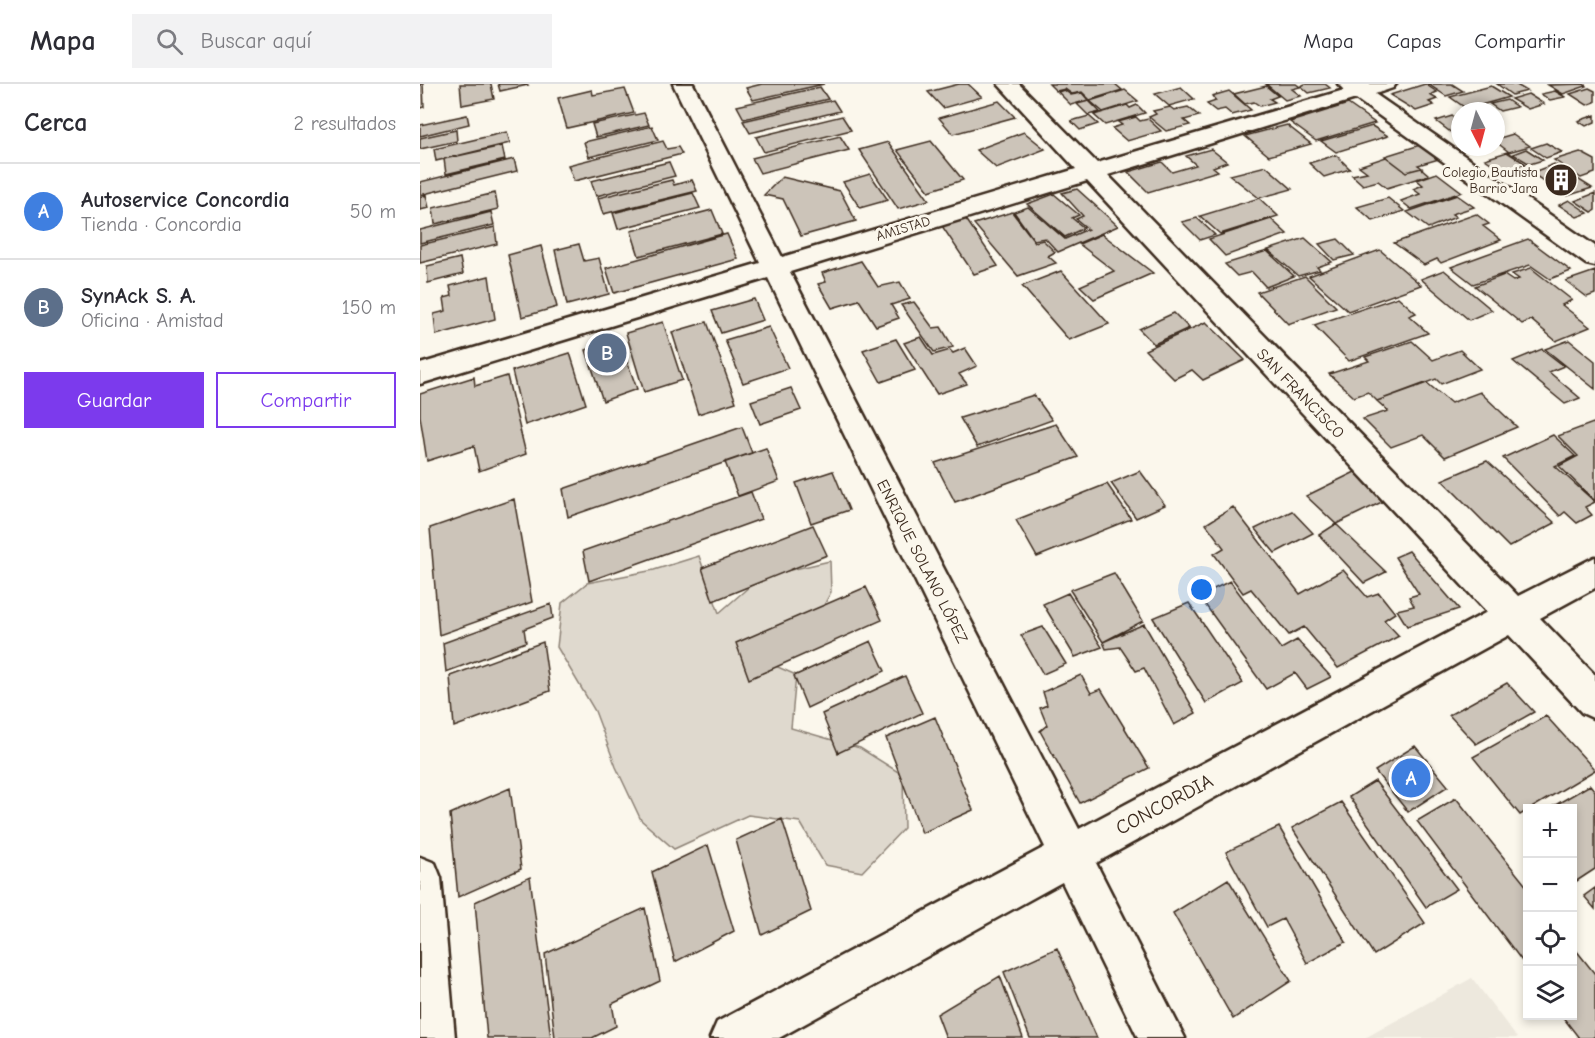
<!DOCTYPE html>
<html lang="es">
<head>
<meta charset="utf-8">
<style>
	body { margin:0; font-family:"Comic Neue",sans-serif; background:#f2f2f3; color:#2b2b33 }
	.controls { position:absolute; right:18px; bottom:18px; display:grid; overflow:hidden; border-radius:0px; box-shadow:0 3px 9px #0003 }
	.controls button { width:54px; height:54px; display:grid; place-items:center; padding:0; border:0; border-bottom:2px solid #e1e1e2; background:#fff; color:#2b2b33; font:30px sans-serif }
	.compass { position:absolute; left:1031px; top:18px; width:54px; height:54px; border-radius:50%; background:#fff; box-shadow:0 3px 9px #0003; rotate:174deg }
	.you { position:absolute; left:782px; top:506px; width:21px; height:21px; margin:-15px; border:4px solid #fff; border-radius:50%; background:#1a73e8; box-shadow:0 0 0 9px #1a73e833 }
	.badge { display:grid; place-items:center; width:39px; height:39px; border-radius:50%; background:#7c3aed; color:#fff; font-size:20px; font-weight:700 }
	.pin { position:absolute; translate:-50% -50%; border:3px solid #fff; box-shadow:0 2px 6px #0006 }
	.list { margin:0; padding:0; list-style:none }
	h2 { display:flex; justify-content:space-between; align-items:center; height:78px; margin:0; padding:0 24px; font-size:26px }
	h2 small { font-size:20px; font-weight:400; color:#7c7c81 }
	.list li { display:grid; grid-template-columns:39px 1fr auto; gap:18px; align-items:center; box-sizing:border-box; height:96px; padding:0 24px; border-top:2px solid #e1e1e2 }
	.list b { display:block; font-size:22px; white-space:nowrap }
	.list p { margin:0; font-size:20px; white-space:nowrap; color:#7c7c81 }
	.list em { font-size:20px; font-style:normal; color:#7c7c81 }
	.actions { display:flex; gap:12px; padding:18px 24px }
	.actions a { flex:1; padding:14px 0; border:2px solid #7c3aed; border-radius:0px; text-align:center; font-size:21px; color:#7c3aed }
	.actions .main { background:#7c3aed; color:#fff }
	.icon { flex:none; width:33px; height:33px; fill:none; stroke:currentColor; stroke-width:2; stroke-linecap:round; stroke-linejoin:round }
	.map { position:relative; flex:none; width:1175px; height:954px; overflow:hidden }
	header { display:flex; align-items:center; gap:36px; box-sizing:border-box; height:84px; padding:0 30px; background:#fff; border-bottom:2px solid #e1e1e2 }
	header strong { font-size:28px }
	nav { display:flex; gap:33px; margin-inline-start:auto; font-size:21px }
	.search { width:420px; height:54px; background:#f2f2f3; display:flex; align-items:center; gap:15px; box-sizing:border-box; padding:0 21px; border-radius:0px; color:#7c7c81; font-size:22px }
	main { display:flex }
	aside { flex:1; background:#fff }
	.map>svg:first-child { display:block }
	.built { fill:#ede8dd }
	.green { fill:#dfd9ce; stroke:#8d8276; stroke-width:1.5 }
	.building { fill:#ccc4b9; stroke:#3b2a1e; stroke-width:1.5 }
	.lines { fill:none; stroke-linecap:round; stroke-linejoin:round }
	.minor-casing { stroke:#3b2a1e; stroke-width:5 }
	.minor { fill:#fbf7ec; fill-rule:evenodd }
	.labels { text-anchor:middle; stroke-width:6; stroke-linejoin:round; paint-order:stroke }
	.far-poi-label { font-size:14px; fill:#3b2a1e; stroke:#fbf7ec; text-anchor:end }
	.far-street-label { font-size:14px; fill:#3b2a1e; stroke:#fbf7ec }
	.street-label { font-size:16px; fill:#3b2a1e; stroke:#fbf7ec }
	.near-street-label { font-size:20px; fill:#3b2a1e; stroke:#fbf7ec }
</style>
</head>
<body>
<header>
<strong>Mapa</strong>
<div class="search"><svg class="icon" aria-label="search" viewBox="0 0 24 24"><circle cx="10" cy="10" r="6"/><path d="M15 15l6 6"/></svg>Buscar aquí</div>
<nav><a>Mapa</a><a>Capas</a><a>Compartir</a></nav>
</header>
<main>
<aside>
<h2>Cerca<small>2 resultados</small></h2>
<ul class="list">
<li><span class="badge" style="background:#3f7fe0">A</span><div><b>Autoservice Concordia</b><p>Tienda · Concordia</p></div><em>50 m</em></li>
<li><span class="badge" style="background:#5c6f8a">B</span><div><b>SynAck S. A.</b><p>Oficina · Amistad</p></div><em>150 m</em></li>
</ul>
<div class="actions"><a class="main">Guardar</a><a>Compartir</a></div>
</aside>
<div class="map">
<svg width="1175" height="954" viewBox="0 0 1175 954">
	<rect width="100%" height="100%" fill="#fbf7ec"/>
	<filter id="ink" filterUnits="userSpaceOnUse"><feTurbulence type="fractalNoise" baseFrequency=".0167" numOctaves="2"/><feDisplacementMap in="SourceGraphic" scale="12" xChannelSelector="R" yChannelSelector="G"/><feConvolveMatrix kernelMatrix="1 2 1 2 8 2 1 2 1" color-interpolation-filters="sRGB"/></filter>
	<g filter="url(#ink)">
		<path class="built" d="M1052,894L1097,954H945Z"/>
		<path class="green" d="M279,472L299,529L330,502L353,490L410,477L411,508L390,547L335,573L376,591L371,644L440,664L483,691L484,744L442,788L405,781L380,738L328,731L254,765L221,736L196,683L175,627L137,563L142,519L167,499L234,486Z"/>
		<path class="building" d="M0,0H3L4,23L0,24Z
			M40,0H71L74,15L42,21Z
			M78,0H107L108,1L80,7Z
			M342,0H404L333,16L326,4Z
			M539,0H548L562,13L523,24L508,8Z
			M629,0H695L702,6L670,16L662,8L652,10L645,5L636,7Z
			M846,0H876L880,3L872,5L881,12L865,16Z
			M885,0H905L910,4L889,9L881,2Z
			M1005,0L1017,8L1010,11L1017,15L1009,18L1014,21L996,27L970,11Z
			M1008,0H1032L1043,7L1026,12Z
			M1077,0H1095L1107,7L1092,11Z
			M1164,0L1166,2L1143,10L1128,1Z
			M846,2L858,12L850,15L855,18L840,22L834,18L825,20L814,10Z
			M1071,2L1089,13L1047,25L1030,13Z
			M400,3L408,15L324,35L317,22Z
			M761,3L774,15L749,22L735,10Z
			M1169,4L1175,7V18L1167,21L1150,10Z
			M205,5L214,29L147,44L138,14L172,6L173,11Z
			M644,6L651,11L662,9L668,16L651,21L638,8Z
			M705,6L718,17L683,28L670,17Z
			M809,7L831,26L812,31L805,25L796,27L787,20L796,17L792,12Z
			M1135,7L1145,13L1130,16L1121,10Z
			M1108,10L1124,20L1108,25L1091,15Z
			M413,16L420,27L330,49L323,37Z
			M1087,16L1097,23L1080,27L1070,20Z
			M579,17L595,33L533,50L519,34Z
			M669,17L680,28L668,31L657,20Z
			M928,20L955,39L896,57L870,38Z
			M707,21L710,24L717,21L725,29L685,41L674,31Z
			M750,23L754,26L768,23L779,32L764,36L770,41L746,47L729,33L736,30L733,27Z
			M224,29L229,41L176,53L172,40Z
			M47,31L49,40L0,52V41Z
			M1175,31V38L1166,42L1158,37Z
			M422,32L431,46L344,68L336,53Z
			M669,32L678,40L660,46L651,37Z
			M1032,32L1040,37V48L1033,50L1016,37Z
			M716,33L720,37L728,35L741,47L707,57L692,44L702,41L698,38Z
			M867,41L891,60L849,72L825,52Z
			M232,42L238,56L169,73L164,58Z
			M952,42L968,52L916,68L901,57Z
			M36,46L37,57L0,65V54Z
			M87,48L90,59L16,77L14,65Z
			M604,48L625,65L576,84L556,66Z
			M1093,50L1110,62L1089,68L1076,58V55Z
			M420,52L429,66L340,89L332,74Z
			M243,57L247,65L258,63L262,70L154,97L148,81Z
			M511,57L543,96L509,107L477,66Z
			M468,58L509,116L478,125L439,66Z
			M1126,59L1142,68L1126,74L1111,64Z
			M1000,61L1019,75L998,81L1002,84L986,88L965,72Z
			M82,62L85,76L26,90L24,75Z
			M791,65L807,78L793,83L798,87L728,108L708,88L742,78L752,88L776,81L766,72Z
			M1106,65L1123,76L1110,80L1093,70Z
			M1087,68L1106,80L1083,87L1065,75Z
			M1160,68L1175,76V89L1161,94L1134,76Z
			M916,71L930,85L904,93L889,79Z
			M966,73L986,88L1001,84L1009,91L967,104L958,97L943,101L932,91L947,88L939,82Z
			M94,75L97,87L0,111V98Z
			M249,78L255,92L176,112L171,97Z
			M1134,80L1172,104L1147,112L1111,89Z
			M846,82L872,105L839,114L810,91Z
			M1017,89L1042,108L991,125L981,117L1000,110L993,105L1003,101L997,96Z
			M450,90L468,116L440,124L423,98Z
			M362,93L420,107L436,137L381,152L363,115L344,111Z
			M252,96L254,101L272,96L277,107L183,130L178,114Z
			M657,105L698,142L638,168L625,154L614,156L594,128L608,123L645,155L668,145L656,135L663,132L642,109Z
			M75,109L78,125L15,140L13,124Z
			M273,109L280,124L198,145L193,129Z
			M1175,109V126L1172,128L1155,117Z
			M634,110L659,131L652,134L664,144L645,153L607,120Z
			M6,111L9,124L0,126V113Z
			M1037,111L1054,123L1032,130L1036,133L1008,144L987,128Z
			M839,114L858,132L800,150L780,132Z
			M968,114L984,127L953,137L937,123Z
			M1149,116L1168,129L1157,133L1139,121Z
			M292,126L302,150L219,172L211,147Z
			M71,128L74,141L0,159V146Z
			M592,128L615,158L623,156L635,168L628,172L636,179L598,192L554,140Z
			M1056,130L1069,140L1063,142L1081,156L1021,179L1017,175L1004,181L974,159Z
			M777,134L795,151L780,156L762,138Z
			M546,135L578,182L554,190L522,142Z
			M851,135L867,150L805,172L789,155Z
			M75,143L77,160L0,179V161Z
			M307,150L318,175L194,209L186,184Z
			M682,150L733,189L674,215L660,202L694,187L659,160Z
			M885,154L912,178L897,183L900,186L878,192L848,166Z
			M918,155L934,171L914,176L899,160Z
			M1108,155L1151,187L1130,195L1110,181L1053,200L1031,183Z
			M159,160L164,177L179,174L189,210L147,221L135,166Z
			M121,162L137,223L102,233L88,171Z
			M960,166L1001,201L928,227L889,192Z
			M847,167L874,192L846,203L832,188L817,192L805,180Z
			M40,174L43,190L8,199L7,182Z
			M441,177L458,203L480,198L490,215L471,221L479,234L456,242L439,216L412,224L398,200L406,198L402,189Z
			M1111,184L1152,216L1142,221L1170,243L1136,257L1111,236L1102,240L1055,202L1084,191L1093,197L1099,195L1092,190Z
			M1024,186L1072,226L1049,236L1001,195Z
			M641,187L689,240L649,256L602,202Z
			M1175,187V210L1167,213L1146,197Z
			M69,192L75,235L16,251L14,230L26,227L24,214L32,212L30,202Z
			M885,192L916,223L868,240L837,208Z
			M978,213L996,229L989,232L1008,249L929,277L894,241Z
			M334,215L343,236L301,249L292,227Z
			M494,218L513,244L521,243L533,263L514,268L481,221Z
			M754,229L769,244L734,260L719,245Z
			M243,238L262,296L224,308L206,249Z
			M287,238L316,318L278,330L252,248Z
			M786,238L825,276L783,296L772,286L754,295L725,266Z
			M349,243L368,284L323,299L305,256Z
			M501,253L513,271L530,266L533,269L545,264L557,282L539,290L547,300L517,310L484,259Z
			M199,255L217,305L183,317L166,266Z
			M476,255L495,286L461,298L443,266Z
			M1149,256L1175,277V305L1125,265Z
			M992,257L1013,276L1040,266L1060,285L1021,300L1016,295L957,317L948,308L934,313L909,290L949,277L945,273Z
			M1122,265L1144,282L1129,288L1160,314L1145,320L1093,277Z
			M150,269L166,320L105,341L92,287Z
			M87,292L106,370L59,387L54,362L7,377L0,332V310L54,293L55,302Z
			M1007,299L1031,319L1060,308L1097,343L1025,373L1003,351L971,363L943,335L968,327L957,317Z
			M371,304L381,326L340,340L331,317Z
			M614,311L632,336L557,363L540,334Z
			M1173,339L1175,341V417L1139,382L1158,372L1138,352Z
			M636,340L658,373L535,418L515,379Z
			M322,343L332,369L148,433L143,405Z
			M1133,351L1155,372L1135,382L1175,418L1165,423L1172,431L1157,439L1145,428L1140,432L1083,374Z
			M346,364L359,397L318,412L305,378Z
			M1067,377L1135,439L1089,463L1022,396Z
			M413,387L429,426L391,439L376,399Z
			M720,387L745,421L716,434L691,399Z
			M935,388L964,417L916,440L886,412Z
			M687,400L711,435L617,473L596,436Z
			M331,408L341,435L169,497L163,467Z
			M94,415L112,518L19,551L10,444Z
			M813,423L880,510L923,486L947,513L959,509L975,529L964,536L979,552L918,584L884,543L869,551L831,505L823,509L794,470L804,464L786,440Z
			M872,427L893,449L855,469L835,445Z
			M916,440L966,488L944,499L899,451Z
			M393,441L407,471L293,517L282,484Z
			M989,467L1039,525L987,542L977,526L994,522L989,513L999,510L975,473Z
			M694,489L723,537L683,558L650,506Z
			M810,497L861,565L877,556L911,593L887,605L875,589L846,605L779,512Z
			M446,503L462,536L329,595L316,559Z
			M648,509L682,563L655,573L623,520Z
			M769,519L823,599L786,619L733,534Z
			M131,520L133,534L104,545L106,558L26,588L23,559Z
			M724,540L776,629L754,641L724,584L716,587L700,563L686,565L683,558Z
			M623,543L646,580L623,590L601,551Z
			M451,557L465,587L387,624L374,592Z
			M123,558L130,607L34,643L30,592Z
			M661,591L671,609L681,605L729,684L660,719L620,647L627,641L620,624L627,621L623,608Z
			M485,592L502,629L418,669L402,630Z
			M1087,599L1114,628L1056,660L1029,631Z
			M1126,632L1175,686L1100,731L1053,673Z
			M515,633L553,726L502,749L466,654Z
			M995,662L1028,702L988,728L955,687Z
			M955,697L1037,805L1006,823L929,713Z
			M1170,701L1175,707V785L1152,800V724H1130Z
			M90,704L101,785L38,813L30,730Z
			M1036,714L1108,804V885L997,737Z
			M921,718L1005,839L954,871L872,744Z
			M362,735L391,827L342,851L316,756Z
			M859,743L926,858L887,879L863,835L847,843L806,768Z
			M288,761L314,847L255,878L232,788Z
			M110,793L131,954H67L55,818Z
			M808,795L871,897L813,935L753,829Z
			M1175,804V825L1164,812Z
			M225,824L240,897L192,920L196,942L172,954H135L125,870Z
			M1152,861L1175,890V952L1172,954H1159L1142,932H1152Z
			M637,864L677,954H610L584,888Z
			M580,892L603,954H526L517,930Z"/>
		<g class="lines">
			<g class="minor-casing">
				<path id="minor" d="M253,0H273L362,173L656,85L578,0H599L677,79L924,6L918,0H976L973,4L955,10L1175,162V182L1166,180L936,15L688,91L1098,512L1175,473V504L1120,534L1175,591V635L1162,629L1089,551L676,779L765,954H718L642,798L359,954H290L297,938L625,763L348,194L0,300V280L340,179ZM667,97L1067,528L659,745L370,188Z
					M0,773L15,779L21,794L35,954H0Z"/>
			</g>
			<use href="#minor" class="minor"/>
		</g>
	</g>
	<defs>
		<g id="building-disc" transform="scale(1.725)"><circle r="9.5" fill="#3b2a1e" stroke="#fbf7ec"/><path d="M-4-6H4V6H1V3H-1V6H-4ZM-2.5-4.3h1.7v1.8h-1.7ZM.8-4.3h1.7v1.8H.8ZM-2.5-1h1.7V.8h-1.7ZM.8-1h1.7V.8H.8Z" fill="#fff"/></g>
	</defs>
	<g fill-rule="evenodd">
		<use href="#building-disc" x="1141" y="96"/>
	</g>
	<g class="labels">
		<g class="far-poi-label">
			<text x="1118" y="93">Colegio Bautista<tspan x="1118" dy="16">Barrio Jara</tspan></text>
		</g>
		<g class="far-street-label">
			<text transform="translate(483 144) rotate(-17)" y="5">AMISTAD</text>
		</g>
		<g class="street-label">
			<text transform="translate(881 309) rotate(46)" y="6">SAN FRANCISCO</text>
			<text transform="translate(503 477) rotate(63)" y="6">ENRIQUE SOLANO LÓPEZ</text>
		</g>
		<g class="near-street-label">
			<text transform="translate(744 720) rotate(-28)" y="7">CONCORDIA</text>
		</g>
	</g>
</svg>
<div class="controls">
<button>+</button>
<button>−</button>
<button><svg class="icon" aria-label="locate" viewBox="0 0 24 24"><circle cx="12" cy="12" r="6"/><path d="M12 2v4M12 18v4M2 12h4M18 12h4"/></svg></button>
<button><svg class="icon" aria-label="layers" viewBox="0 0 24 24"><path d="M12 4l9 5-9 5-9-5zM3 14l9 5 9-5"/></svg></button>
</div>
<svg class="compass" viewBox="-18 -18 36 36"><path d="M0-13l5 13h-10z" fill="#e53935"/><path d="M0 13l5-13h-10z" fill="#7c7c81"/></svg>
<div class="you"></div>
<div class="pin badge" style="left:991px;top:694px;background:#3f7fe0">A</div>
<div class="pin badge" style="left:187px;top:269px;background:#5c6f8a">B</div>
</div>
</main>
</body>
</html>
